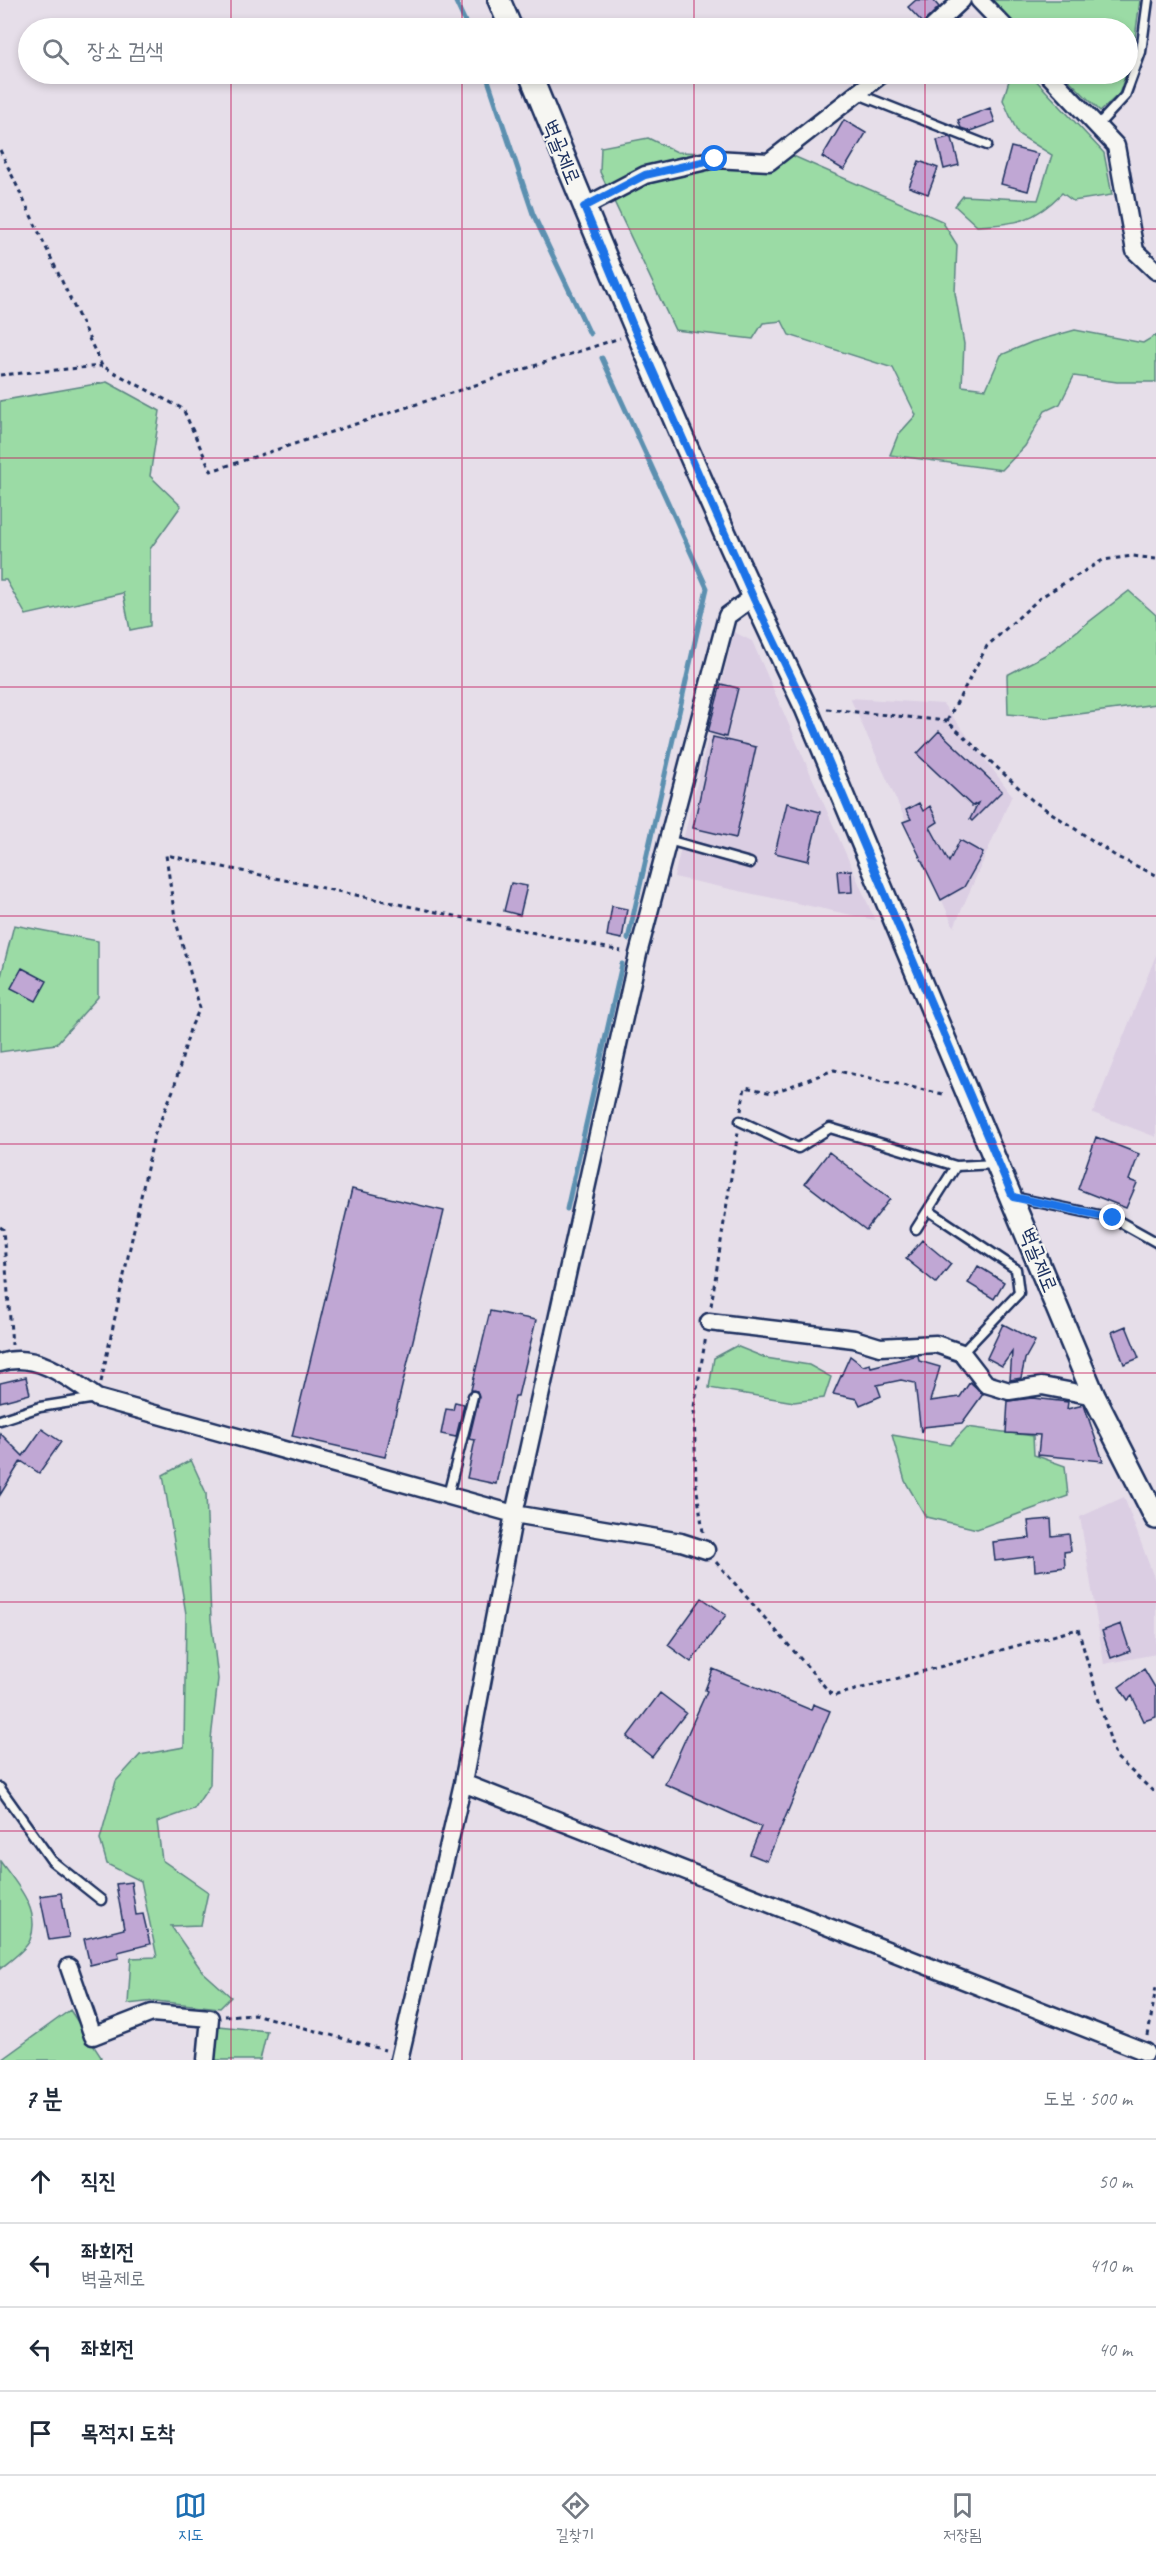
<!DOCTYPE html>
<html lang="ko">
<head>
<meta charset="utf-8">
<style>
	body { margin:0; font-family:Caveat,"Poor Story",sans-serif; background:#f2f2f3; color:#1f2937 }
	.stop { position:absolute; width:18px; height:18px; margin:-14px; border:4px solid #1a73e8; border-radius:50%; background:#fff }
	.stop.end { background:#1a73e8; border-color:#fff; box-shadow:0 2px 6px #0008 }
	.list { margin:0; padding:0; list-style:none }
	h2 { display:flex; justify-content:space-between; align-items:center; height:78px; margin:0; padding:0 24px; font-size:26px }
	h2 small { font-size:20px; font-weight:400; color:#747a83 }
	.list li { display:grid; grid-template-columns:39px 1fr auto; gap:18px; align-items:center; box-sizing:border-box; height:84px; padding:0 24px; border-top:2px solid #e0e1e3 }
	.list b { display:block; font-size:22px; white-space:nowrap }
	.list p { margin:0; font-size:20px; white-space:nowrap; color:#747a83 }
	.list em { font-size:20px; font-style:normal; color:#747a83 }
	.icon { flex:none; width:33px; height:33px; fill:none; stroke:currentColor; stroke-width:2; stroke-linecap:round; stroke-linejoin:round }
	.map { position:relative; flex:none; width:1156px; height:2060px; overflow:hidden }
	.search { position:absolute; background:#fff; box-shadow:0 3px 9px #0003; left:18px; right:18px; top:18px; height:66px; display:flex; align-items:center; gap:15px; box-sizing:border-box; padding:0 21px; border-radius:33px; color:#747a83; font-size:22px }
	.sheet { height:414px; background:#fff }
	nav { display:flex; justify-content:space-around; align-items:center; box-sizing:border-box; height:84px; border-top:2px solid #e0e1e3; background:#fff; font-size:16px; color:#747a83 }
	nav a { display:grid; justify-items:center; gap:3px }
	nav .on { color:#1f6fb2 }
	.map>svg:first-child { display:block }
	.built { fill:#dbcee3 }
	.green { fill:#9bdba5; stroke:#5b8582; stroke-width:1.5 }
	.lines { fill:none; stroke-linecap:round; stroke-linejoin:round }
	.stream { stroke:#5c90b0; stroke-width:5 }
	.building { fill:#c0a7d4; stroke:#1b2f5e; stroke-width:1.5 }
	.service-casing { stroke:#1b2f5e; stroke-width:13 }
	.minor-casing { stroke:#1b2f5e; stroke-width:21 }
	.tertiary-casing { stroke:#1b2f5e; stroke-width:26 }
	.path { stroke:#1b2f5e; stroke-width:3; stroke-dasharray:4.5 4.5; stroke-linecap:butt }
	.service { stroke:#f6f6f2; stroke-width:8 }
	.minor { stroke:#f6f6f2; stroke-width:16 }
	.tertiary { stroke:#f6f6f2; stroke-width:21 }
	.route { stroke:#1a73e8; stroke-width:8 }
	.grid { fill:none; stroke:#c2185b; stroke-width:1.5; stroke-opacity:0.55 }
	.labels { text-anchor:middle; stroke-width:4.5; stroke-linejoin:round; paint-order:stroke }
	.street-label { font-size:21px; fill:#1b2f5e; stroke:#f6f6f2 }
</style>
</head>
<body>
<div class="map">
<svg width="1156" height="2060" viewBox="0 0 1156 2060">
	<rect width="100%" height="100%" fill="#e6dee9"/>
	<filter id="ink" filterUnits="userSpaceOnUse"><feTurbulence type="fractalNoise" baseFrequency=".0167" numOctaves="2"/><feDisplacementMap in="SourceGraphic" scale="12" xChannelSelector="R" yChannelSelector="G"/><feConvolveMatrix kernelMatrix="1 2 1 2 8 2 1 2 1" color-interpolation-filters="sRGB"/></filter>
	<g filter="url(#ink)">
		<path class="built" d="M734,632L752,641L875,920L674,877Z
			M850,698L943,704L1012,795L954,927Z
			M1156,955V1137L1093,1113Z
			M1124,1497L1156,1583V1654L1104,1664L1080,1517Z"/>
		<path class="green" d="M990,0H1140L1133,53L1128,68V28H1018Z
			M1011,74H1030L1104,153L1112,195L1073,201L1062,193C1034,222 1016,224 977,226L955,206L963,196L1038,200L1052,155L1018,134L1003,100Z
			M1063,74H1126L1119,94L1100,111Z
			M648,138L677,152L791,155L942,221L957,245L955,293L964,344L962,386L986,389L1001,355L1032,342L1075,330L1143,343L1156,335V382H1117L1074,376L1060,404L1045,411L1025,446L1002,470L890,455L898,435L916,415L893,368L789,335L782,321L763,323L753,339L675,330L600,172L601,147Z
			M107,382L160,411L150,476L181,506L150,549V626L130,630L123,593L26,615L6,580H0V401Z
			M1129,591L1156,615V704L1048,718L1008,714L1007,675L1047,654Z
			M14,925L98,941V997L56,1044L0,1052V980Z
			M736,1346L766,1358L809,1365L831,1377L824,1398L794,1402L709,1388L714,1358Z
			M967,1427L1033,1436L1034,1455L1065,1466L1068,1496L977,1529L926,1517L905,1481L892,1435L950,1445Z
			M191,1460L206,1493L211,1619L218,1679L211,1739L210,1785L194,1809L157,1822L162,1860L208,1892L201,1925L171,1926L202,1971L231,1997L220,2008L155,2001L128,2004L131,1958L157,1957L141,1881L107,1864L100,1839L116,1781L140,1755L184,1747L186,1614L163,1475Z
			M0,1861C16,1883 42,1911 30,1940C26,1950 8,1962 0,1969Z
			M70,2010L101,2057L100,2060H1Z
			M218,2026L267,2031L260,2060H214Z"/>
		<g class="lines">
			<path class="stream" d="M455,0L468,28
				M486,74L533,214L590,334
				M602,358L707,588L628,939
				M567,1209L622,964"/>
		</g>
		<path class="building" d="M916,0H933L939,7L923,23L908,7Z
			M990,108L995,122L970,131L961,128L958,120Z
			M844,120L866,133L844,170L822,157Z
			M949,137L952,138L959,165L944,169L937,140Z
			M1011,147L1038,154L1028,191L1001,184Z
			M919,161L938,168L928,194L909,187Z
			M721,684L738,688L726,737L708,732Z
			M939,731L1002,791L972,821L970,819L978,803L972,806L917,754Z
			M713,737L756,747L736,838L693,828Z
			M787,803L820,812L808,861L775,853Z
			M919,803L923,811L930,806L938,822L930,827L949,862L960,840L983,853L964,887L941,900L903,822L911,819L906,810Z
			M851,870L852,892L839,893L837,871Z
			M511,883L527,886L520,915L504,911Z
			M612,906L627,909L622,939L607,936Z
			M22,968L47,981L36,1001L11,988Z
			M1096,1137L1139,1154L1129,1180L1137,1183L1126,1208L1078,1189Z
			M829,1152L890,1199L866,1230L805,1183Z
			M352,1189L444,1211L385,1457L292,1436Z
			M922,1240L951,1264L936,1283L906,1259Z
			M978,1266L1004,1282L994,1299L968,1283Z
			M490,1311L536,1320L518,1396H515L496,1484L467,1478L475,1440L469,1439L479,1397L477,1391L471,1390Z
			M1003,1324L1035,1341L1025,1359L1021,1378L1010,1380L1012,1352L1002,1366L987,1358Z
			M1126,1326L1139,1358L1124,1364L1112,1332Z
			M918,1355L919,1361L940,1367L930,1401L960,1397L970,1382L983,1394L962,1423L923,1427L921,1433L915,1383L901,1380L877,1385L881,1396L860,1405L857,1399L833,1394L850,1356L863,1366L870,1364L871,1367Z
			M26,1377L30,1394L0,1402V1383Z
			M1032,1398L1068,1402L1067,1409L1084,1405L1103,1461L1038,1455L1040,1435L1006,1433L1008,1401Z
			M455,1402L464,1404L456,1437L441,1434L446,1409L453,1410Z
			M42,1429L61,1442L39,1473L21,1461L0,1495V1433L23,1456Z
			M1051,1519L1052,1536L1069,1534L1071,1551L1064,1552L1065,1567L1035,1571L1034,1556L995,1561L993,1542L1030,1538L1028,1521Z
			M702,1598L726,1615L691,1662L668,1645Z
			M1121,1624L1130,1651L1111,1658L1102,1631Z
			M713,1669L811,1710L813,1704L830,1711L767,1861L750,1854L761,1827L665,1784L707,1691L705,1690Z
			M1144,1669L1156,1689V1717L1144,1721L1132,1696L1128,1700L1119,1687Z
			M660,1693L686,1713L652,1757L627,1737Z
			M131,1882L136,1915L143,1914L150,1944L118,1952L119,1958L90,1965L84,1939L124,1929L116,1884Z
			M61,1893L69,1937L49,1940L40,1896Z"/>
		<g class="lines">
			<g class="service-casing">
				<path id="service" d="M858,94L987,145
					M1097,126L1125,96L1141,52L1148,0
					M668,840L750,863
					M740,1121L798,1148L830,1128L956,1166
					M1013,1197L1113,1218L1156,1242
					M928,1210L1016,1269L1019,1293L962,1353
					M916,1229L956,1166L996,1164
					M0,1420L40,1407L96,1398
					M448,1495L473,1396
					M0,1788L52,1861L101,1900"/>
			</g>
			<g class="minor-casing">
				<path id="minor" d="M979,0L1006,28
					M932,28L962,0
					M1048,74L1116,146L1135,251L1156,271
					M584,207L645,175L715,159L769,162L882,74
					M709,1322L854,1339L880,1347L936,1344L962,1353L986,1384L1009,1391L1042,1386L1094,1396
					M0,1363C36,1351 69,1378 97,1398L514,1514L681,1542L706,1550
					M463,1783L1146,2052
					M69,1967L93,2036L152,2013L210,2018L206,2060
					M399,2060L463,1783L514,1514L638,954L727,616L753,597"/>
			</g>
			<g class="tertiary-casing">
				<path id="tertiary" d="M499,0L511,28
					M530,74C617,287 706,500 806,708L1094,1396L1156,1518"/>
			</g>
			<path class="path" d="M0,150L102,366L183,409L211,471L620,338
				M0,375L102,366
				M1156,559L1133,556L1103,560L1041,597L987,646L947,721L1032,800L1117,857L1156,875
				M827,709L947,721
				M741,1111L745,1087L772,1093L834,1070L947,1095
				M0,1227L3,1229L12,1345
				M711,1306L738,1132
				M101,1382L154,1136L174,1088L190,1029L200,1008L175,918L166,855L621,951
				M703,1532L696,1484L694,1407L706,1336
				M716,1562L833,1696L1078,1629L1115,1756L1156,1794
				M225,2016L254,2014L385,2050
				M1148,2036L1156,1987"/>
			<use href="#service" class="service"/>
			<use href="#minor" class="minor"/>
			<use href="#tertiary" class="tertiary"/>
		</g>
	</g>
	<g class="lines" filter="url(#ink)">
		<path class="route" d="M715,159L645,175L584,207L636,333L753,597L806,708L1013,1197L1113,1218"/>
	</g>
	<path class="grid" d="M231,0V28M462,0V28M694,0V28M925,0V28M231,74V2060M462,74V2060M694,74V2060M925,74V2060M0,229H1156M0,458H1156M0,687H1156M0,916H1156M0,1144H1156M0,1373H1156M0,1602H1156M0,1831H1156"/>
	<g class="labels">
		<g class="street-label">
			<text transform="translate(562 152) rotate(68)" y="7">벽골제로</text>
			<text transform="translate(1039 1260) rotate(68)" y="7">벽골제로</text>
		</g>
	</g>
</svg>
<div class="stop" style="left:715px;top:159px"></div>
<div class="stop end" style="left:1113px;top:1218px"></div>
<div class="search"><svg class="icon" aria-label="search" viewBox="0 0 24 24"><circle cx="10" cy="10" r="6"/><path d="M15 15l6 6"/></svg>장소 검색</div>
</div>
<section class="sheet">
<h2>7 분<small>도보 · 500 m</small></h2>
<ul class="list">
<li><svg class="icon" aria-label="ahead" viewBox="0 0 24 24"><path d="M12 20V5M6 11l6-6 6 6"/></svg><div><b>직진</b></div><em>50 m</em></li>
<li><svg class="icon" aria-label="left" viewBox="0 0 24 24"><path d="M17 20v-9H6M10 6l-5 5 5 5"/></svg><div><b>좌회전</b><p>벽골제로</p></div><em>410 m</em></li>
<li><svg class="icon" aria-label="left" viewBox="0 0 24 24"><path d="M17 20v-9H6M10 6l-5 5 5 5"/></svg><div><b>좌회전</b></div><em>40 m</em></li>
<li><svg class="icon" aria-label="arrive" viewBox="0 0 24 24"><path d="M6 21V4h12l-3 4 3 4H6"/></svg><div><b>목적지 도착</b></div></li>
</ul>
</section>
<nav>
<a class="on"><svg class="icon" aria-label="map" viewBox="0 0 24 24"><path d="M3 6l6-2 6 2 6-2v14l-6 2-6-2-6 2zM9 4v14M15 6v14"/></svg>지도</a>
<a><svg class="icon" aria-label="directions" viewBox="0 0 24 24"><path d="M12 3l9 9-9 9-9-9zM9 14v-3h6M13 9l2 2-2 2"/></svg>길찾기</a>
<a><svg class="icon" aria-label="saved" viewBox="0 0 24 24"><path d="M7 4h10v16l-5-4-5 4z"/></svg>저장됨</a>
</nav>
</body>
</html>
